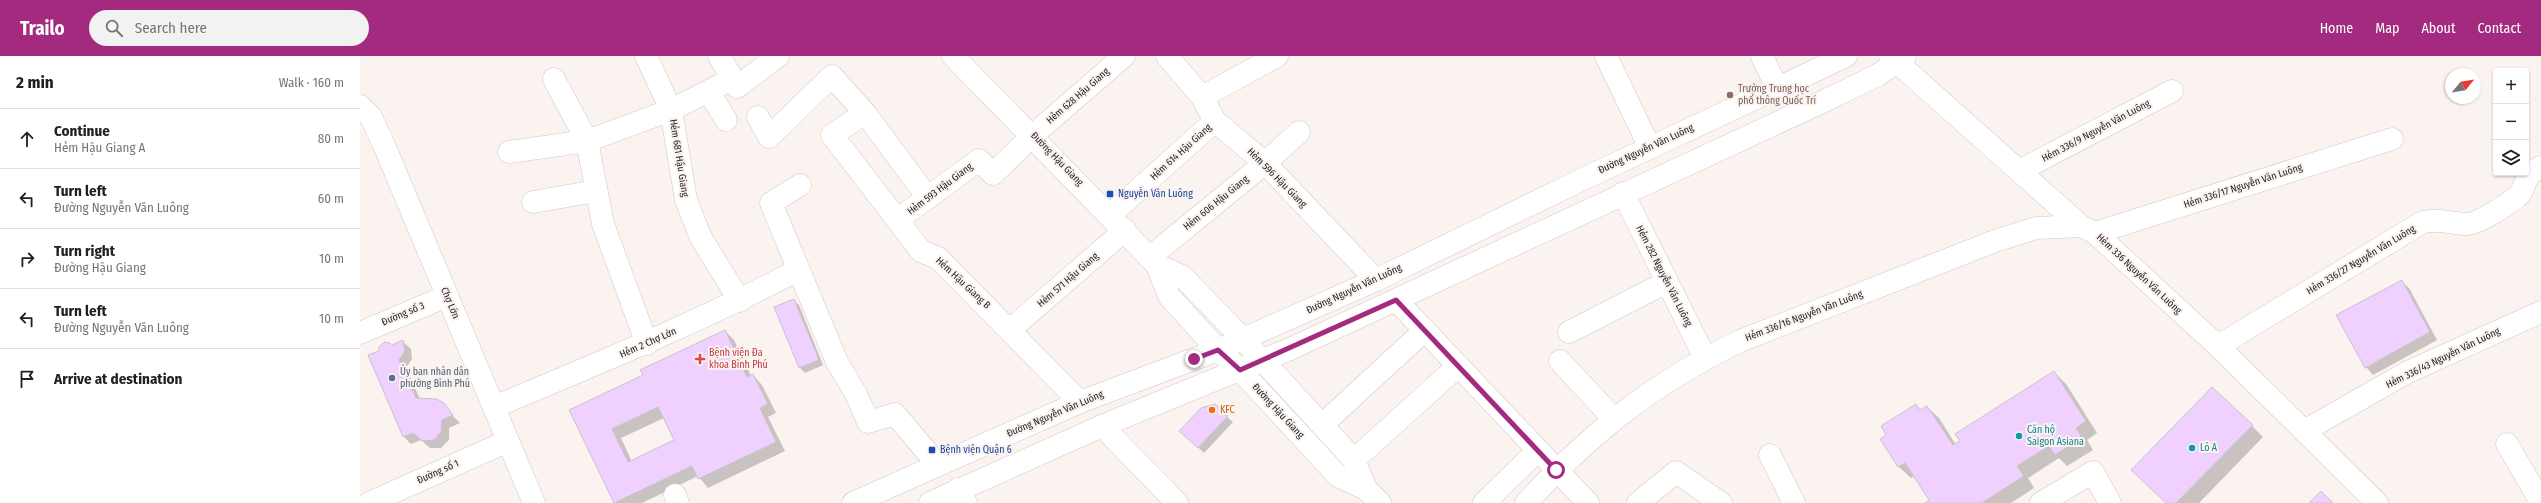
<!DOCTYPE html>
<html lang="en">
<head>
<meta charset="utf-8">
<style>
	:root { --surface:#fff; --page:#f2f2f2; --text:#202124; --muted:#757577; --line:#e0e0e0; --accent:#a42a80 }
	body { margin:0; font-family:"Fira Sans Condensed",sans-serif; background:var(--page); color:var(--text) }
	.controls { position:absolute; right:12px; top:12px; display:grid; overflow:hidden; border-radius:4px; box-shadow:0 1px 3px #0004 }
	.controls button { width:36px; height:36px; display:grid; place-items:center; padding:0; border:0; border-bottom:1px solid var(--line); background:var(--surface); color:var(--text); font:20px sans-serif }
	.compass { position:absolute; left:2085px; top:12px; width:36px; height:36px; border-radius:50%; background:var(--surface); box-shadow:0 1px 3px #0004; rotate:60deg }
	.stop { position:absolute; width:12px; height:12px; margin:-9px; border:3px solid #a42a80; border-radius:50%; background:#fff }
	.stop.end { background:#a42a80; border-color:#fff; box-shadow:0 1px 4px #0008 }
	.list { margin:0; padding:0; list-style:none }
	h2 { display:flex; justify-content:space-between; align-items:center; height:52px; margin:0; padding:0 16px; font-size:17px }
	h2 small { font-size:13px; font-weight:400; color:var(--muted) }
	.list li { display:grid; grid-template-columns:26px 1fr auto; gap:12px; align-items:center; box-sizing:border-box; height:60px; padding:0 16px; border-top:1px solid var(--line) }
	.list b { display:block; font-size:15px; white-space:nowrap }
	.list p { margin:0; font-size:13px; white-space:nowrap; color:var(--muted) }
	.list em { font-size:13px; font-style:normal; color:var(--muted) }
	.icon { flex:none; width:22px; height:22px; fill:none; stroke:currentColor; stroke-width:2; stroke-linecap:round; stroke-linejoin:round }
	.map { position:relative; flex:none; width:2181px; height:447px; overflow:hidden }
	header { display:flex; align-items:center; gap:24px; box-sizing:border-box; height:56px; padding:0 20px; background:var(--accent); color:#fff }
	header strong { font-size:19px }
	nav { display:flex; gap:22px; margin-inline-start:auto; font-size:14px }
	.search { width:280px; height:36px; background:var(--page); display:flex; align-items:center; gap:10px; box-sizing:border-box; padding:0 14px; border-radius:22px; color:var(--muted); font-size:15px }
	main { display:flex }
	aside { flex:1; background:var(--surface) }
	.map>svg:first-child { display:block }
	.shadow { fill:#0003; fill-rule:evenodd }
	.building { fill:#efd0fe; stroke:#c8c4ca; fill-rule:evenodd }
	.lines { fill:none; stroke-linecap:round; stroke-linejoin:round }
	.minor-casing { stroke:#d1c9c6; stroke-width:23 }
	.major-casing { stroke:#d1c9c6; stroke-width:23 }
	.minor { stroke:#fff; stroke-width:22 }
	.major { stroke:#fff; stroke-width:22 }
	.route { stroke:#a42a80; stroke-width:5 }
	.education-dot { fill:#8d6e63; stroke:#fbf3f0; stroke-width:1.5 }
	.transit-dot { fill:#1a4fb4; stroke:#fbf3f0; stroke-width:1.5 }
	.health-dot { fill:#e0444e; stroke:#fbf3f0; stroke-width:1.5 }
	.service-dot { fill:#5c6f8a; stroke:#fbf3f0; stroke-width:1.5 }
	.food-dot { fill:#e8710a; stroke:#fbf3f0; stroke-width:1.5 }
	.culture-dot { fill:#0f9aa8; stroke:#fbf3f0; stroke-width:1.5 }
	.labels { text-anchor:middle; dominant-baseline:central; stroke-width:4; stroke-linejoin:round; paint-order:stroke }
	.education-label { font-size:10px; fill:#785e54; stroke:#fbf3f0; text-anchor:start }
	.street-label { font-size:10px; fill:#201e1d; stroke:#fbf3f0 }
	.transit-label { font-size:10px; fill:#164399; stroke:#fbf3f0; text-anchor:start }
	.health-label { font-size:10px; fill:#be3a42; stroke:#fbf3f0; text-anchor:start }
	.service-label { font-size:10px; fill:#4e5e75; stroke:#fbf3f0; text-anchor:start }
	.food-label { font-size:10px; fill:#c56008; stroke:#fbf3f0; text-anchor:start }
	.culture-label { font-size:10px; fill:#0d838f; stroke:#fbf3f0; text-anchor:start }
</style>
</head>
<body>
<header>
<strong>Trailo</strong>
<div class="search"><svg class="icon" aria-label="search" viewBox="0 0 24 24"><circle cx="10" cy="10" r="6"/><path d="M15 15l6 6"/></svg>Search here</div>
<nav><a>Home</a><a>Map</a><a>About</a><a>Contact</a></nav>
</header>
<main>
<aside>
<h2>2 min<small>Walk · 160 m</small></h2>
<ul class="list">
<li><svg class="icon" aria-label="ahead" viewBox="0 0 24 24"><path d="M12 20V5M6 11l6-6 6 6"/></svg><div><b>Continue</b><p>Hẻm Hậu Giang A</p></div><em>80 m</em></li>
<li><svg class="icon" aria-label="left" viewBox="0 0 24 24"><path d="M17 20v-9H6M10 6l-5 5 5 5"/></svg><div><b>Turn left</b><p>Đường Nguyễn Văn Luông</p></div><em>60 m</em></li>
<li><svg class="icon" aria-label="right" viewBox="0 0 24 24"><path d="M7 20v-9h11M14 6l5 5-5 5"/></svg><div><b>Turn right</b><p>Đường Hậu Giang</p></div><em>10 m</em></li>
<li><svg class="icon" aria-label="left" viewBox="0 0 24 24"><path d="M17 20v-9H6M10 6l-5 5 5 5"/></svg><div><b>Turn left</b><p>Đường Nguyễn Văn Luông</p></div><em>10 m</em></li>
<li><svg class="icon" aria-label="arrive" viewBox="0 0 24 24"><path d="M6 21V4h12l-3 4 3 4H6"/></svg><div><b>Arrive at destination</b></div></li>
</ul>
</aside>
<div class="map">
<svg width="2181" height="447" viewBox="0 0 2181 447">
	<rect width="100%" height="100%" fill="#fbf3f0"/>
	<g class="shadow">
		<path d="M2041 225 2049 232 2077 284 2013 319 2006 311Z"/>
		<path d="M433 244 439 249 463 309 445 317 440 312Z"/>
		<path d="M365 275 374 284 391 320 393 319 402 329 416 357 408 361 425 395 348 432 338 420 282 447H256L211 354 284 319ZM304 362 315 384 272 406 261 382Z"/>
		<path d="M43 286 51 293 52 303 46 312 60 343 77 344 100 367 89 372V384L81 392H70L61 384 51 388 43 380 32 290Z"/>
		<path d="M1694 316 1706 328 1737 377 1727 384 1733 394 1707 410 1699 402 1668 422 1674 432 1651 447H1566L1570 445 1554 420 1551 422 1539 411 1522 383 1556 349 1561 355 1567 351 1579 362 1596 389Z"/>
		<path d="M867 361 873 366 844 397 821 375Z"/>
		<path d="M1892 370 1903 381 1839 447H1806Z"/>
	</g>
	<g class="building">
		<path d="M2042 224 2070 276 2005 312 1976 259Z"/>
		<path d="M434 243 459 304 439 312 414 251Z"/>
		<path d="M365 274 387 321 393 318 408 348 400 352 416 386 338 423 332 410 254 447 209 354 283 319 280 314ZM298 351 314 384 268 406 252 373Z"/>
		<path d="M43 284 45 295 39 304 56 342 77 343 84 347 93 359 82 364 81 376 74 384 62 385 53 377 43 381 8 299 19 295V291L24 286 30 287 32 289Z"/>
		<path d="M1694 315 1726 365 1716 372 1722 382 1695 399 1689 390 1657 410 1664 420 1622 447H1565L1569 444 1545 407 1538 411 1520 383 1526 379 1521 370 1556 348 1560 354 1567 350 1593 389 1600 385 1595 378Z"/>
		<path d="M1852 331 1893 369 1816 447H1806L1771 414Z"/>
		<path d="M855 348 868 360 838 392 819 375 841 352Z"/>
		<path d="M1961 435 1973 447H1949Z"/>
	</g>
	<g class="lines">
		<g class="minor-casing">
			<g id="minor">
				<path d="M286 0 311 54 326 144 341 182 380 245"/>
				<path d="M359 0 377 31 418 0"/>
				<path d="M807 0 842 41 855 65 905 107 1016 224"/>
				<path d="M1246 0 1290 92"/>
				<path d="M1402 0 1417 32"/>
				<path d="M1530 0 1721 170 1735 177 1858 290 2017 447"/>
				<path d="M194 23 227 85 243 168 287 288"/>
				<path d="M349 36 366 64"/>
				<path d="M842 41 917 0"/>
				<path d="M0 50 11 61 24 89 174 447"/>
				<path d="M505 57 472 79 561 195 578 202 720 346"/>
				<path d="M398 61 409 81 472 20 505 57 568 142"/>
				<path d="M149 96 227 85 311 54 372 23"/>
				<path d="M1659 115 1812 35"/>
				<path d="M440 129 411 147 477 306 496 338 508 366 535 358 578 409"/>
				<path d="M1263 137 1345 302"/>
				<path d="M173 146 236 135"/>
				<path d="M750 159 855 65"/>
				<path d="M537 164 619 104 633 118 673 79 764 0"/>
				<path d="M1735 177 2032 83"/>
				<path d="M790 201 905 107 939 76"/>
				<path d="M1036 244 1228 447"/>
				<path d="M651 273 765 174"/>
				<path d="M1209 276 1307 226"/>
				<path d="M0 277 87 240"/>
				<path d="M1858 290 2063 166C2081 163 2089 167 2106 168 2117 169 2148 148 2157 141 2168 132 2160 121 2181 111"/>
				<path d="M1200 305 1253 362"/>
				<path d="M134 351C237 308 339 266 438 214"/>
				<path d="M962 369 1065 274"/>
				<path d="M742 370 817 447"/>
				<path d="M1944 375 2048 316 2181 256"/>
				<path d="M2147 388 2181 446"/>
				<path d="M1410 399 1434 447"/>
				<path d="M994 404 1098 310"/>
				<path d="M598 433 606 447"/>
				<path d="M315 439 318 447"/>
				<path d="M9 447 148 385"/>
				<path d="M1124 447 1177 395"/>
				<path d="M1166 447C1232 376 1292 328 1380 285L1635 185 1676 172 1721 170"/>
				<path d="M1278 447 1316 416 1361 447"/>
				<path d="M1681 447 1733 416 1750 447"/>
			</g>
		</g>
		<g class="major-casing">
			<g id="major">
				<path d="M593 0 797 209 809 240 858 294 880 314 978 420 1006 433 1020 447"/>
				<path d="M797 209 822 220 883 283 994 404 1006 433"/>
				<path d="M493 447 720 346 858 294 1016 224 1221 124 1486 0"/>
				<path d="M570 447 742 370 930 293 1460 47 1518 19 1545 0"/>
			</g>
		</g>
		<use href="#minor" class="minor"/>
		<use href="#major" class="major"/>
	</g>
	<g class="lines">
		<path class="route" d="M834 303 858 294 880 314 1036 244 1196 414"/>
	</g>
	<circle class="education-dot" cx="1370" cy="39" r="4"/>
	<g class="transit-dot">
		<rect x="746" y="134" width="8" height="8" rx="2"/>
		<rect x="568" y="390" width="8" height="8" rx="2"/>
	</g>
	<path class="health-dot" d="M338 297h4v4h4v4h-4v4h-4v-4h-4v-4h4z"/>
	<circle class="service-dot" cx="32" cy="322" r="4"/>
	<circle class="food-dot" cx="852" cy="354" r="4"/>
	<g class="culture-dot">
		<circle cx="1659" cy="380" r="4"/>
		<circle cx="1832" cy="392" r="4"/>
	</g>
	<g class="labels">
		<g class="education-label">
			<text x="1378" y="33">Trường Trung học<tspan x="1378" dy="12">phổ thông Quốc Trí</tspan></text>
		</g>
		<g class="street-label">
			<text transform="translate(718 40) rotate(-41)">Hẻm 628 Hậu Giang</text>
			<text transform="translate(1736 75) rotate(-28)">Hẻm 336/9 Nguyễn Văn Luông</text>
			<text transform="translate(1286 93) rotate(-25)">Đường Nguyễn Văn Luông</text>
			<text transform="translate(821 96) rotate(-42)">Hẻm 614 Hậu Giang</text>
			<text transform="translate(319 102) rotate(81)">Hẻm 681 Hậu Giang</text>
			<text transform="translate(697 103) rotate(46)">Đường Hậu Giang</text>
			<text transform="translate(917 122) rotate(45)">Hẻm 596 Hậu Giang</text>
			<text transform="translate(1883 130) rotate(-18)">Hẻm 336/17 Nguyễn Văn Luông</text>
			<text transform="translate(580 133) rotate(-37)">Hẻm 593 Hậu Giang</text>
			<text transform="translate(856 147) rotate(-39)">Hẻm 606 Hậu Giang</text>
			<text transform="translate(2001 204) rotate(-31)">Hẻm 336/27 Nguyễn Văn Luông</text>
			<text transform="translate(1779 218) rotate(43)">Hẻm 336 Nguyễn Văn Luông</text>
			<text transform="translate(1304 220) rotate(63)">Hẻm 282 Nguyễn Văn Luông</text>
			<text transform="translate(708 224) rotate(-41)">Hẻm 571 Hậu Giang</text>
			<text transform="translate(603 227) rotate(43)">Hẻm Hậu Giang B</text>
			<text transform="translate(994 233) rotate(-25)">Đường Nguyễn Văn Luông</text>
			<text transform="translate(90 247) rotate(67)">Chợ Lớn</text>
			<text transform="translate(43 258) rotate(-23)">Đường số 3</text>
			<text transform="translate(1444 260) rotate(-21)">Hẻm 336/16 Nguyễn Văn Luông</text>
			<text transform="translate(288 287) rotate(-24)">Hẻm 2 Chợ Lớn</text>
			<text transform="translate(2083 302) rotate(-26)">Hẻm 336/43 Nguyễn Văn Luông</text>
			<text transform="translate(918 355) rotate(47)">Đường Hậu Giang</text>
			<text transform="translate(695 358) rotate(-23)">Đường Nguyễn Văn Luông</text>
			<text transform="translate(78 416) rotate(-24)">Đường số 1</text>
		</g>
		<g class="transit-label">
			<text x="758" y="138">Nguyễn Văn Luông</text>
			<text x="580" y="394">Bệnh viện Quận 6</text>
		</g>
		<g class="health-label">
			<text x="349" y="297">Bệnh viện Đa<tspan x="349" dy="12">khoa Bình Phú</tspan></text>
		</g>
		<g class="service-label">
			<text x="40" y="316">Ủy ban nhân dân<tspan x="40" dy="12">phường Bình Phú</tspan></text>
		</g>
		<g class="food-label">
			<text x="860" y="354">KFC</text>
		</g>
		<g class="culture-label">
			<text x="1667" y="374">Căn hộ<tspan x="1667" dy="12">Saigon Asiana</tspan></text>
			<text x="1840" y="392">Lô A</text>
		</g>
	</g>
</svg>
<div class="controls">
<button>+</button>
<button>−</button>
<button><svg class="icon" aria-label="layers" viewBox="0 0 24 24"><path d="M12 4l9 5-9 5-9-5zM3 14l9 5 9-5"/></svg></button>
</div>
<svg class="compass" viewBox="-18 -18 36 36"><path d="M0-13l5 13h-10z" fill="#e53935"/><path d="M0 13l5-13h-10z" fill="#757577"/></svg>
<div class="stop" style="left:1196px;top:414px"></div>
<div class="stop end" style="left:834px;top:303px"></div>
</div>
</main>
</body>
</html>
